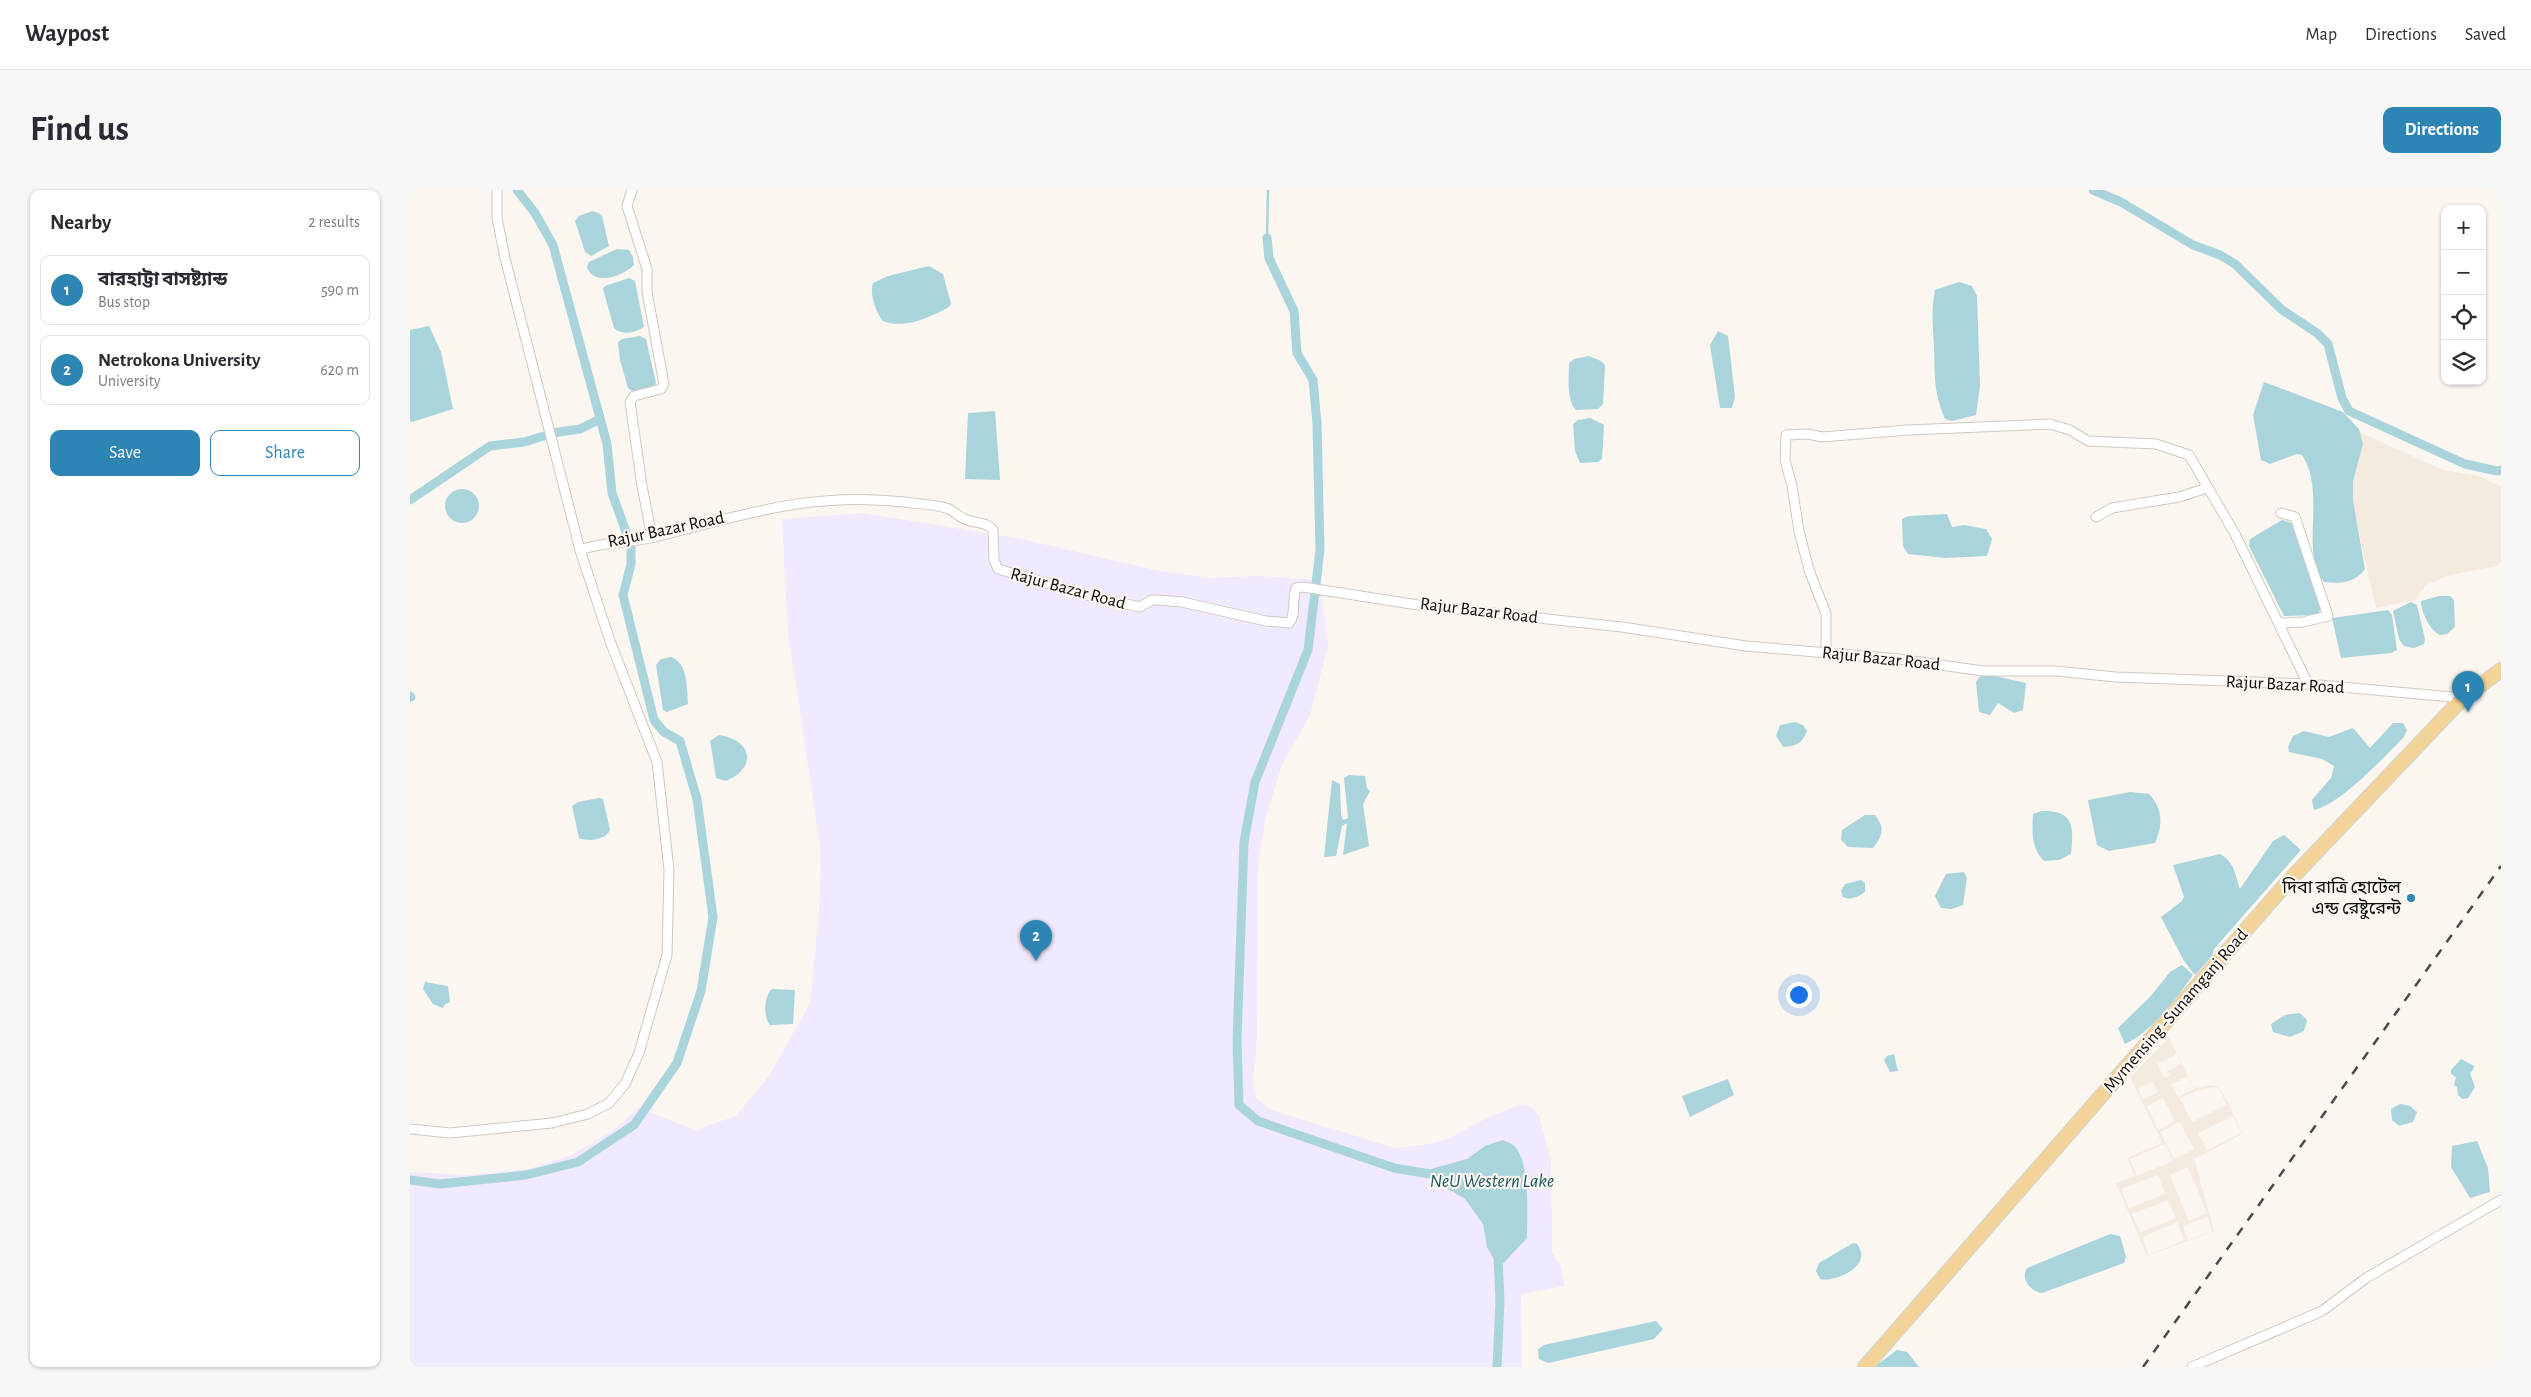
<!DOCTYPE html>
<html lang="en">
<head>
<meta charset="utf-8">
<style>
	:root { --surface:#fff; --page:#f7f7f7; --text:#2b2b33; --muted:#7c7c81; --line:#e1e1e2; --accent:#2c85b3 }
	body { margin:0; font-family:"Alegreya Sans","Noto Sans Bengali",sans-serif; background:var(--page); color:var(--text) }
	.controls { position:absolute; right:15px; top:15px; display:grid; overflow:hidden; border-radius:10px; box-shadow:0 1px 4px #0004 }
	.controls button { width:45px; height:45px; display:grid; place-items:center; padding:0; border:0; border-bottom:1px solid var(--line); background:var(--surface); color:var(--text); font:25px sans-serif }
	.you { position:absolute; left:1388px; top:804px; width:18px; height:18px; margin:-12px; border:4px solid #fff; border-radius:50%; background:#1a73e8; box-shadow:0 0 0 8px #1a73e833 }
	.badge { display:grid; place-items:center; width:32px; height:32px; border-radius:50%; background:var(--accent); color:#fff; font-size:16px; font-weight:700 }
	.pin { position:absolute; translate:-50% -41px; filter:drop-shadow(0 1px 2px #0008) }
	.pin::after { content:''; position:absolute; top:26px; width:18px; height:15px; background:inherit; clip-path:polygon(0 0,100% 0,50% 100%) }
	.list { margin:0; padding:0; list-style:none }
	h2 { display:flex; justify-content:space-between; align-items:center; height:65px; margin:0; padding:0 20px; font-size:21px }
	h2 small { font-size:16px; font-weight:400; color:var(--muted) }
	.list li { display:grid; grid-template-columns:32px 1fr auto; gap:15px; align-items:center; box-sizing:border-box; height:70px; margin:0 10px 10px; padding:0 10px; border:1px solid var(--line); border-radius:10px }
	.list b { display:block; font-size:19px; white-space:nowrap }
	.list p { margin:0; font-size:16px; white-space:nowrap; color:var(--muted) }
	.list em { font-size:16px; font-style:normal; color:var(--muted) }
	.actions { display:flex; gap:10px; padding:15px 20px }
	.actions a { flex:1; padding:11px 0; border:1px solid var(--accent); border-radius:10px; text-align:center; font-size:18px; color:var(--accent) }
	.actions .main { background:var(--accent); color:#fff }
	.icon { flex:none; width:28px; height:28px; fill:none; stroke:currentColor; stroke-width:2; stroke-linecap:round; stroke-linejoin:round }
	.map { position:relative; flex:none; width:2091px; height:1177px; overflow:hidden; border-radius:10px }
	header { display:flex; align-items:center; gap:30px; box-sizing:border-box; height:70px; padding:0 25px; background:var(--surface); border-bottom:1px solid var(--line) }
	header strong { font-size:24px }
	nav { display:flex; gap:28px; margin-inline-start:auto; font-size:18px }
	.intro { display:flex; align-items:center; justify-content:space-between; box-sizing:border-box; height:120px; padding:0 30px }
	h1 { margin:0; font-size:35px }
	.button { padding:12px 22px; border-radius:10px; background:var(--accent); color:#fff; font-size:18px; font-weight:700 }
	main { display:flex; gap:30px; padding:0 30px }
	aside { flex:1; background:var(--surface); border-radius:10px; box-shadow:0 1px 4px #0004 }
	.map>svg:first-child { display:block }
	.built { fill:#f4ebde; fill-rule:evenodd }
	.education { fill:#f1e9fe }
	.water { fill:#a9d4dc }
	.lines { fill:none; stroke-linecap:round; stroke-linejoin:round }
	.stream { stroke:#a9d4dc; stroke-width:2.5 }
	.canal { stroke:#a9d4dc; stroke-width:9 }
	.street-casing { stroke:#cdc9c2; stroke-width:11 }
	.primary-casing { stroke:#d3d3d3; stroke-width:16 }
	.street { stroke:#fff; stroke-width:9 }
	.primary { stroke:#f2d499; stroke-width:14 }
	.rail { stroke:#4c4a47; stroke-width:2.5; stroke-dasharray:9 9; stroke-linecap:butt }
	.poi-dot { fill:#2c85b3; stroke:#fbf6f0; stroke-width:2 }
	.labels { text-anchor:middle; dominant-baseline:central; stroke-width:4.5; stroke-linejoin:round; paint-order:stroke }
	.street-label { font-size:18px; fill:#0d0c0a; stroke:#fbf6f0 }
	.poi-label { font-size:18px; fill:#0d0c0a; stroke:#fbf6f0; text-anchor:end }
	.water-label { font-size:19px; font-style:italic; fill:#18545d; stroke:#fbf6f0 }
</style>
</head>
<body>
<header>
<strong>Waypost</strong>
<nav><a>Map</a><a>Directions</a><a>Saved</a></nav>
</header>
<div class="intro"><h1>Find us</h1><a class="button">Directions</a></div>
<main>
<aside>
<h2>Nearby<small>2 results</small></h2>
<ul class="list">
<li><span class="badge">1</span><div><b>বারহাট্টা বাসষ্ট্যান্ড</b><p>Bus stop</p></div><em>590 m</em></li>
<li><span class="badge">2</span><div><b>Netrokona University</b><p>University</p></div><em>620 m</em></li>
</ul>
<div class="actions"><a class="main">Save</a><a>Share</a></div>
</aside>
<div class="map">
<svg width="2091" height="1177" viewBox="0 0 2091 1177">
	<rect width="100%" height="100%" fill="#fbf6f0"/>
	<g class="built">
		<path d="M1949 242 2033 280 2069 286 2091 296V373L2086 376 2040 385 2016 395 2005 410 1966 418 1936 285Z"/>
		<path d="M1759 848 1784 898 1803 895 1809 898 1819 914 1832 944 1784 969 1804 1041 1737 1066 1706 993 1725 986 1717 968 1752 953 1720 887ZM1767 864 1771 874 1757 881 1760 885 1754 888 1747 874ZM1777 886 1784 899 1768 907 1761 895ZM1743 892 1748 902 1733 910 1728 899ZM1804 897 1809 899 1817 915 1782 932 1770 908 1787 901ZM1753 908 1765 931 1748 940 1737 916ZM1823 926 1831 943 1797 960 1788 943ZM1770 932 1784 959 1764 969 1750 942ZM1755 954 1763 971 1727 986 1720 969ZM1778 977 1797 1023 1779 1031 1760 985ZM1748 985 1755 1004 1719 1018 1711 999ZM1758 1010 1766 1028 1730 1042 1722 1024ZM1798 1027 1802 1041 1778 1050 1773 1036ZM1767 1032 1774 1050 1739 1065 1732 1047Z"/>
	</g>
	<path class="education" d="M453 323 611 349 745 380 799 388 849 386 910 390 918 457 900 525 872 575 856 626 848 673 847 850 843 887 846 908 861 920 985 958 1020 954 1040 948 1071 931 1106 916 1115 915 1122 918 1129 926 1141 970 1142 1063 1151 1076 1155 1096 1111 1104 1112 1177H0V982L58 985 119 979 160 966 205 939 228 918 285 940 326 926 359 886 400 813 409 722 411 663 378 442 372 329Z"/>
	<g class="water">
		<path d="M182 21 189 23 192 26 199 56 181 66 175 62 165 31 169 26Z"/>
		<path d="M207 59 219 60 223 67 224 75C213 86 184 97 177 77L179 72Z"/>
		<path d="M519 76 533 84 541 114 539 117C521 127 492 140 473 131 466 123 459 103 463 93L478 86Z"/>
		<path d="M219 88 225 91 234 137C224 143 213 146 204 138L193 99 195 96Z"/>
		<path d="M1549 92 1562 96 1567 106 1570 196 1566 225 1542 231 1535 229C1523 200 1525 186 1524 155 1523 137 1521 119 1525 100Z"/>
		<path d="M19 136 31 162 43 219 2 232 0 231V140Z"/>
		<path d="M1308 141 1318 146 1325 207 1322 218H1310L1300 155Z"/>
		<path d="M230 146 236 149 246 193 244 196 222 201 218 198 210 170 208 152 212 149Z"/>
		<path d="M1179 166 1191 171 1195 175 1193 214 1188 219 1166 220C1156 211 1159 185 1159 173L1164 169Z"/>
		<path d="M1854 192 1933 222 1949 239 1953 254 1943 291V311L1955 379C1945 393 1930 394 1914 392 1889 362 1917 303 1892 265L1887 264 1860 274 1851 270 1843 225Z"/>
		<path d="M585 221 590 290 555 289 558 223Z"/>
		<path d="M1180 228 1194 235 1192 269 1188 272 1170 273 1165 261 1163 234 1168 230Z"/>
		<circle cx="52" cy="316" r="17"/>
		<path d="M1537 324 1542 337 1554 335 1576 339 1582 349 1577 366 1535 368 1498 364 1493 356 1492 329 1498 326Z"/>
		<path d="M1872 330 1881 333 1886 339 1910 418 1909 425 1874 426 1839 356 1840 349Z"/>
		<path d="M2029 406H2040L2044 410 2045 437 2037 444 2030 445C2020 441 2011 422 2011 411Z"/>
		<path d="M2001 412 2007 415 2015 449 2014 454 2004 458 1994 456 1989 449 1983 421Z"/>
		<path d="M1978 420 1982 425 1987 460 1981 463 1931 468 1922 428Z"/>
		<path d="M261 467C278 473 277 498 278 514L257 522 253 520 246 475 251 469Z"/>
		<path d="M1572 483 1616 493 1613 520 1604 523 1588 513 1580 525 1569 522 1566 492Z"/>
		<path d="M1385 532 1393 535 1397 541C1392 554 1386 556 1373 557L1366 546 1370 535Z"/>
		<path d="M1983 533H1993L1997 540 1994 547C1973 568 1931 614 1904 620L1902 610 1921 588 1924 576 1912 569 1879 562 1878 557 1883 546 1894 541 1919 547 1943 538 1960 558Z"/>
		<path d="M309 545C343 550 347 578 316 591L306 588 301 556 300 551Z"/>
		<path d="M939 585 955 586 957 598 960 601 953 614 959 656 933 665 937 633 932 636 926 666 914 667 922 590 930 594 931 624 933 630 938 628 934 588Z"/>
		<path d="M1720 602 1739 604C1753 619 1753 635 1745 653L1699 661 1687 655 1678 610Z"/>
		<path d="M189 608 193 609 200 640C195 650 179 652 169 648L162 616 168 612Z"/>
		<path d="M1632 621C1664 620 1664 637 1661 664L1649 670 1634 671C1621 658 1622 642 1623 624Z"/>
		<path d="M1455 625H1465C1475 638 1473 645 1463 658L1438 657 1431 650 1432 640Z"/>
		<path d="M1874 645 1891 660 1804 759 1802 766 1785 785 1774 771 1751 727 1772 711 1774 707 1763 675 1810 664C1825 672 1825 685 1830 699L1863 651Z"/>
		<path d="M1554 682 1557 688 1553 715 1542 719 1531 718 1525 706 1536 684Z"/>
		<path d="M1451 690 1455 693V702C1449 706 1441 711 1433 707L1431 701 1435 694Z"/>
		<path d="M1772 775 1783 785C1765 810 1743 841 1715 854L1708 838 1740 807 1760 782Z"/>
		<path d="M15 792 38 796 40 812 35 814 33 818 23 814 13 799Z"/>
		<path d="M362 799 385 800 383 834 360 835C353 827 354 805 362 799Z"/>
		<path d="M1890 823 1897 830 1894 841 1880 847 1863 842 1861 834 1875 825Z"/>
		<path d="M1484 864 1488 881 1480 882 1474 870 1477 866Z"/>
		<path d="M2051 869 2064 876 2063 880 2060 883 2065 897 2058 908 2052 909 2048 905 2047 897 2044 895 2046 887 2041 884V880Z"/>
		<path d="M1318 889 1324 905 1280 927 1272 906Z"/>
		<path d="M1990 914 2000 916 2007 922 2003 932 1989 936 1982 930 1981 919Z"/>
		<path d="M1093 950C1096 952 1101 953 1103 955 1121 969 1117 1027 1117 1048L1089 1078 1077 1057 1073 1034 1055 1009 1010 982 1057 969 1075 956Z"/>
		<path d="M2067 951 2078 978 2080 1002 2060 1008 2041 977 2042 956Z"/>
		<path d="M1700 1044 1710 1046 1716 1067 1714 1073 1632 1103C1621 1102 1610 1089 1617 1078Z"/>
		<path d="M1443 1053 1447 1054C1464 1075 1426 1093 1410 1089L1406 1081 1409 1073Z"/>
		<path d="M1246 1131 1253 1139 1244 1149 1138 1173 1129 1169 1128 1159 1134 1155Z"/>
		<path d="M1487 1160 1497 1162 1509 1177H1464Z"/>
	</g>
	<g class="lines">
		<path class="stream" d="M857 48 858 0"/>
		<g class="canal">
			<path d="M1683 0 1711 12 1783 55 1810 65 1825 74 1871 119 1907 143 1918 154 1932 208 1939 221 2055 274 2087 281 2091 280"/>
			<path d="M857 48 859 68 884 121 887 163 903 190 907 234 910 360 898 460 845 592 834 652 827 850 829 915 848 931 984 978 1020 984"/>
			<path d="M142 243 170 239 190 229"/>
			<path d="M0 310 80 256 114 252 134 246"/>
			<path d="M0 506 1 507"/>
			<path d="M0 990 30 994 116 985 168 972 224 935 267 873 291 801 303 727 287 609 270 551 254 542 244 530 213 405 221 374V356L202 303 197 254 143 55 125 23 107 0"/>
			<path d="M1087 1177 1090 1111 1088 1067"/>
		</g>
		<g class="street-casing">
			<g id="street">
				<path d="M222 0 217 16 237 79V102L254 194 251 199 224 206 220 212 232 296 242 347"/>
				<path d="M1686 327 1702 318 1769 307 1797 298"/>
				<path d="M170 360C192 352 217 353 240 348 331 326 399 301 494 312 509 314 525 314 539 319 545 322 549 327 555 329 565 334 576 331 583 340L584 370 588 379 684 407 730 417 742 410H747L772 412 856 431 879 433C886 426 882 409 886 398L893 397 1008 415 1212 437 1336 456 1489 469 1573 481H1646L1706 487 1898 494 2053 508"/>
				<path d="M1870 433 1893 432 1918 426 1885 327 1871 323"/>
				<path d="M1416 463V424L1399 380 1389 341 1382 296 1375 270 1376 245 1398 244 1412 247 1498 240 1640 234 1660 240 1678 251 1746 254 1779 265 1825 344 1898 494"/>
				<path d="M0 939 40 943 142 933 178 924 199 913 215 894 229 863 257 765 259 680 247 572 200 451 170 360 95 68 87 28V0"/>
				<path d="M1782 1177 1912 1121 1956 1088 2091 1010"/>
			</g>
		</g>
		<g class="primary-casing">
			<path id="primary" d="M1455 1177 1875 695 2053 508 2091 480"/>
		</g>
		<use href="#street" class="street"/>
		<use href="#primary" class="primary"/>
		<path class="rail" d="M1733 1177 2091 676"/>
	</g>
	<circle class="poi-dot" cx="2001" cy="708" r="5"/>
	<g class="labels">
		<g class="street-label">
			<text transform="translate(256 340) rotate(-12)">Rajur Bazar Road</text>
			<text transform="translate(658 399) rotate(15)">Rajur Bazar Road</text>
			<text transform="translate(1069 421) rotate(7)">Rajur Bazar Road</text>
			<text transform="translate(1471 469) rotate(6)">Rajur Bazar Road</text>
			<text transform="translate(1875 495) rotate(3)">Rajur Bazar Road</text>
			<text transform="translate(1766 821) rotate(-49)">Mymensing -Sunamganj Road</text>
		</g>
		<g class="poi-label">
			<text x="1991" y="698">দিবা রাত্রি হোটেল<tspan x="1991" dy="21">এন্ড রেষ্টুরেন্ট</tspan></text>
		</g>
		<g class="water-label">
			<text x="1082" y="991">NeU Western Lake</text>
		</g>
	</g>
</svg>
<div class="controls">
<button>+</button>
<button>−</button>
<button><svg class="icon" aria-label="locate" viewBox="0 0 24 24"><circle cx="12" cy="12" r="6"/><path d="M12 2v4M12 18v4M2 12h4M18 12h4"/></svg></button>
<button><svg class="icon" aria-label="layers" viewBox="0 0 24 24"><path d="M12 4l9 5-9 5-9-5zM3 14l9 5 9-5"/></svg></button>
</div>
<div class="you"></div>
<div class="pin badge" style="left:2058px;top:522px">1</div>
<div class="pin badge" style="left:626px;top:771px">2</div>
</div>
</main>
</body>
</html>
